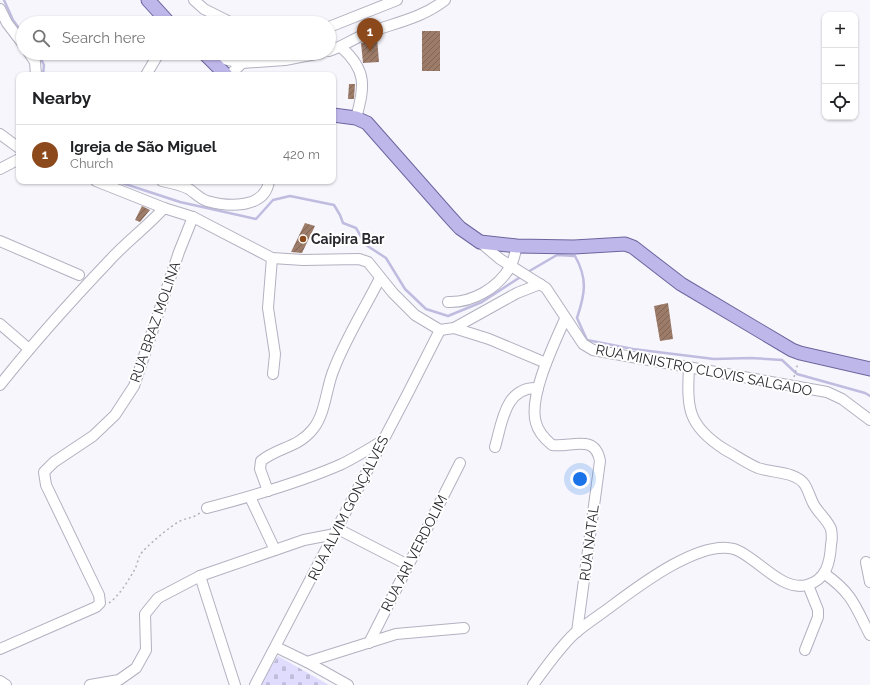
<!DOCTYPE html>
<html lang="en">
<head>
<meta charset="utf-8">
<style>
	:root { --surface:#fff; --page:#f2f2f2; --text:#202124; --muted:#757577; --line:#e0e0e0; --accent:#8c491b }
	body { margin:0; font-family:Raleway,sans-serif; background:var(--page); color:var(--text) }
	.controls { position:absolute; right:12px; top:12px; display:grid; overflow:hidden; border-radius:8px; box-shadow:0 1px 3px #0004 }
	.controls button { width:36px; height:36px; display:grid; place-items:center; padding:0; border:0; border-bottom:1px solid var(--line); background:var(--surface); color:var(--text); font:20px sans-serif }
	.you { position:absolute; left:580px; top:479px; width:14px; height:14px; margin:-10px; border:3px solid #fff; border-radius:50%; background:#1a73e8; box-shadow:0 0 0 6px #1a73e833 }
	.badge { display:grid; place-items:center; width:26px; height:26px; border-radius:50%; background:var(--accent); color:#fff; font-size:13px; font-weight:700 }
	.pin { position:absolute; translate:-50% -33px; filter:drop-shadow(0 1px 2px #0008) }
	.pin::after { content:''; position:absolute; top:21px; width:14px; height:12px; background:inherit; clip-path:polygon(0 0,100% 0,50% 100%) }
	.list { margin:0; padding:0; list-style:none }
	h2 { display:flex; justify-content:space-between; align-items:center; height:52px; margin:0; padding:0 16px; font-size:17px }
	h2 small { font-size:13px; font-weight:400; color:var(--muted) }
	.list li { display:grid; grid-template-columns:26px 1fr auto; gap:12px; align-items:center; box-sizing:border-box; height:60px; padding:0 16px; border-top:1px solid var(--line) }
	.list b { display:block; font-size:15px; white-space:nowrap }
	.list p { margin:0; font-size:13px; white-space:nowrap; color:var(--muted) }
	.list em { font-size:13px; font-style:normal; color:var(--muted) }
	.icon { flex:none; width:22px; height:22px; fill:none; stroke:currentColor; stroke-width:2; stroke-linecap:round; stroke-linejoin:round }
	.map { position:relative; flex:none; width:870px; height:685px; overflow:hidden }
	.search { position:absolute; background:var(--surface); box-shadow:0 1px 3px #0004; left:16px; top:16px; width:320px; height:44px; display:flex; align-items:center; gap:10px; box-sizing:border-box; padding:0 14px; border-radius:22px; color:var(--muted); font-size:15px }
	.panel { position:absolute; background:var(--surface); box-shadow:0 1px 3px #0004; left:16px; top:72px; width:320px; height:112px; border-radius:8px }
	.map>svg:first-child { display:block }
	.cemetery { fill:url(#cemetery-stones) }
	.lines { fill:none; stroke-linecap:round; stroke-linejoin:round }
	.stream { stroke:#bfbce0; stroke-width:2.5 }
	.building { fill:url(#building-hatch) }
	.minor-casing { stroke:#b2b1c0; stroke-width:12 }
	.major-casing { stroke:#6d659e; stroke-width:15 }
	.path { stroke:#b3b2b9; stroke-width:1.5; stroke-dasharray:2 3; stroke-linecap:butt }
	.minor { stroke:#fff; stroke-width:10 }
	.major { stroke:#beb7e9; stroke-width:13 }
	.poi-dot { fill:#8c491b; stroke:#fff; stroke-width:1.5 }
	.labels { text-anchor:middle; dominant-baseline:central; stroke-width:4; stroke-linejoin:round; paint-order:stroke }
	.poi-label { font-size:14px; font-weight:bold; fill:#27272d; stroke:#fff; text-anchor:start }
	.street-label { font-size:14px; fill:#27272d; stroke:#fff }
</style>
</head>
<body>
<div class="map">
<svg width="870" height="685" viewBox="0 0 870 685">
	<defs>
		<pattern id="cemetery-stones" width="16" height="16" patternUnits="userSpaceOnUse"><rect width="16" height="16" fill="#dfdcfe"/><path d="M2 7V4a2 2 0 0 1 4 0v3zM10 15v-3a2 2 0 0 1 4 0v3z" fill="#bfbdda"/></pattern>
		<pattern id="building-hatch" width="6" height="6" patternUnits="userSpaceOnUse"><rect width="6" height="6" fill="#9d7b69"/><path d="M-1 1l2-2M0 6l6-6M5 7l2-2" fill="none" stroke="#806557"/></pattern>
	</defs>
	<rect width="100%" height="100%" fill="#f7f6fd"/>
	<path class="cemetery" d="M278 656 329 685H260Z"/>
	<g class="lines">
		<g class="stream">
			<path d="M4 0 13 20 23 34"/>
			<path d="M38 53 44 65 43 75"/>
			<path d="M116 181 180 202 256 219 273 200 290 196 334 205 340 215 343 223 356 228 366 245 386 258 405 289 426 309 448 316 482 302 522 276"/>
			<path d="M526 273 557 255 575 256C588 279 585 294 577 318L587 340 633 349 714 359 751 358 782 360 797 374 865 393 870 396"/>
		</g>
	</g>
	<g class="building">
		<rect x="422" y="31" width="18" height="40"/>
		<path d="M377 38 379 62 363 63 361 43Z"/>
		<path d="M349 84H355L354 99H348Z"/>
		<path d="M142 206 150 210 140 222 135 220Z"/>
		<path d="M305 223 315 226 302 253 291 252Z"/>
		<path d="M668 303 673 339 660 341 654 306Z"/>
	</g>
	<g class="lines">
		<g class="minor-casing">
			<g id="minor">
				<path d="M194 0 204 9 232 23"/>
				<path d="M0 9 7 23 23 44"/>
				<path d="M329 27 397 0"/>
				<path d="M341 47C367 70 365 86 356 118"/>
				<path d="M329 51C342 47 353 39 365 34 393 23 421 19 445 0"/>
				<path d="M29 53 35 62 36 75"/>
				<path d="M206 55 242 63 285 60 321 53"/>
				<path d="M146 75 159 53"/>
				<path d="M230 75 242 63"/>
				<path d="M0 134 19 148"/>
				<path d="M0 169 19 159"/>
				<path d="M96 181 164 208 193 217 272 258 303 260 359 259 368 262 393 293 415 315 440 330 454 328 517 293 540 284"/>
				<path d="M162 181C171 183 181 185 189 189 195 193 200 199 207 201 228 207 265 209 269 181"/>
				<path d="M0 241 79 275"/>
				<path d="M480 242 500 259 546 288 583 344 593 350 827 392 842 399 870 420"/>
				<path d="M272 258 268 308 275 354 273 374"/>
				<path d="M448 302C472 303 498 288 510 267 514 261 515 252 517 246"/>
				<path d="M565 319C554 344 528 397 536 423 538 431 546 440 552 445 571 448 595 433 600 461L577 632"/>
				<path d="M0 324 29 349"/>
				<path d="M454 328 489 339 546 363"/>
				<path d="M0 385C34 342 71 301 109 261 126 242 147 227 164 208"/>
				<path d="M495 447C502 423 505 386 538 388"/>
				<path d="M268 491 260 469 261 461C278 447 298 448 313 429 326 413 326 387 334 369 346 338 365 308 380 278"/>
				<path d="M250 497 275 550"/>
				<path d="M207 508C253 496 299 483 342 464 356 457 369 449 382 441"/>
				<path d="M338 529 408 565"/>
				<path d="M866 562 870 582"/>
				<path d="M825 574C853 594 855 606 870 635"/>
				<path d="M200 576 235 685"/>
				<path d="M369 643 460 463"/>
				<path d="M276 647 307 662 396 634 464 628"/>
				<path d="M0 649 96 607 100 603 99 595 46 485 44 472 54 462 93 436 115 415 134 386 179 252 193 217"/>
				<path d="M805 650 818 617V610L808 585"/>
				<path d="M307 662 348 685"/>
				<path d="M0 681 6 685"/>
				<path d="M90 685 119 680 136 668 146 650 145 614 158 598 200 576 304 540 335 534"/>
				<path d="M255 685 408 393 440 330"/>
				<path d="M533 685C546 667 559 648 575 633 586 624 598 616 609 608 636 588 699 539 734 549 756 556 781 592 807 585 826 580 830 563 831 545 832 540 832 534 831 529 827 519 817 512 813 503 810 497 808 490 805 485 796 471 771 473 758 468 746 463 735 455 724 449 687 425 687 408 689 367"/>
			</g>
		</g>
		<g class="major-casing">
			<g id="major">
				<path d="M148 0 169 23"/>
				<path d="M204 53 226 75"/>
				<path d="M333 115 356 118 367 123 449 216 460 228 480 242 517 246 574 247 625 244 633 247 681 284 792 350 800 353 870 369"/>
			</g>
		</g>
		<g class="path">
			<path d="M794 377 798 363"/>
			<path d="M109 603C120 595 128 581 135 569 137 565 138 559 140 555 144 548 173 524 180 521 187 518 193 518 200 513"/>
		</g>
		<use href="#minor" class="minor"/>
		<use href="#major" class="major"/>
	</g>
	<circle class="poi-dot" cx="303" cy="239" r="4"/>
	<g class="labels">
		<g class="poi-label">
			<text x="311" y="239">Caipira Bar</text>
		</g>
		<g class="street-label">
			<text transform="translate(155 322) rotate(-71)">RUA BRAZ MOLINA</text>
			<text transform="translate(704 370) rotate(11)">RUA MINISTRO CLOVIS SALGADO</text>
			<text transform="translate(348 508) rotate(-63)">RUA ALVIM GONÇALVES</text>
			<text transform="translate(589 543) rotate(-83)">RUA NATAL</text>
			<text transform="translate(414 553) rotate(-63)">RUA ARI VERDOLIM</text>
		</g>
	</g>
</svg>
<div class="controls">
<button>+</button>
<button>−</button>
<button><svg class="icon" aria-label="locate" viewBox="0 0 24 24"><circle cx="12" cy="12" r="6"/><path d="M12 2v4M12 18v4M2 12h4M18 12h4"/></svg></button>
</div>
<div class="you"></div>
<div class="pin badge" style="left:370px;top:51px">1</div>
<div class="search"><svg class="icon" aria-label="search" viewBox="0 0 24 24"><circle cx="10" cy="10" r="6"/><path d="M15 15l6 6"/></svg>Search here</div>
<section class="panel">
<h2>Nearby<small></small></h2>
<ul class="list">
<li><span class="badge">1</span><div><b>Igreja de São Miguel</b><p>Church</p></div><em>420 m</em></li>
</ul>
</section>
</div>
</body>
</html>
